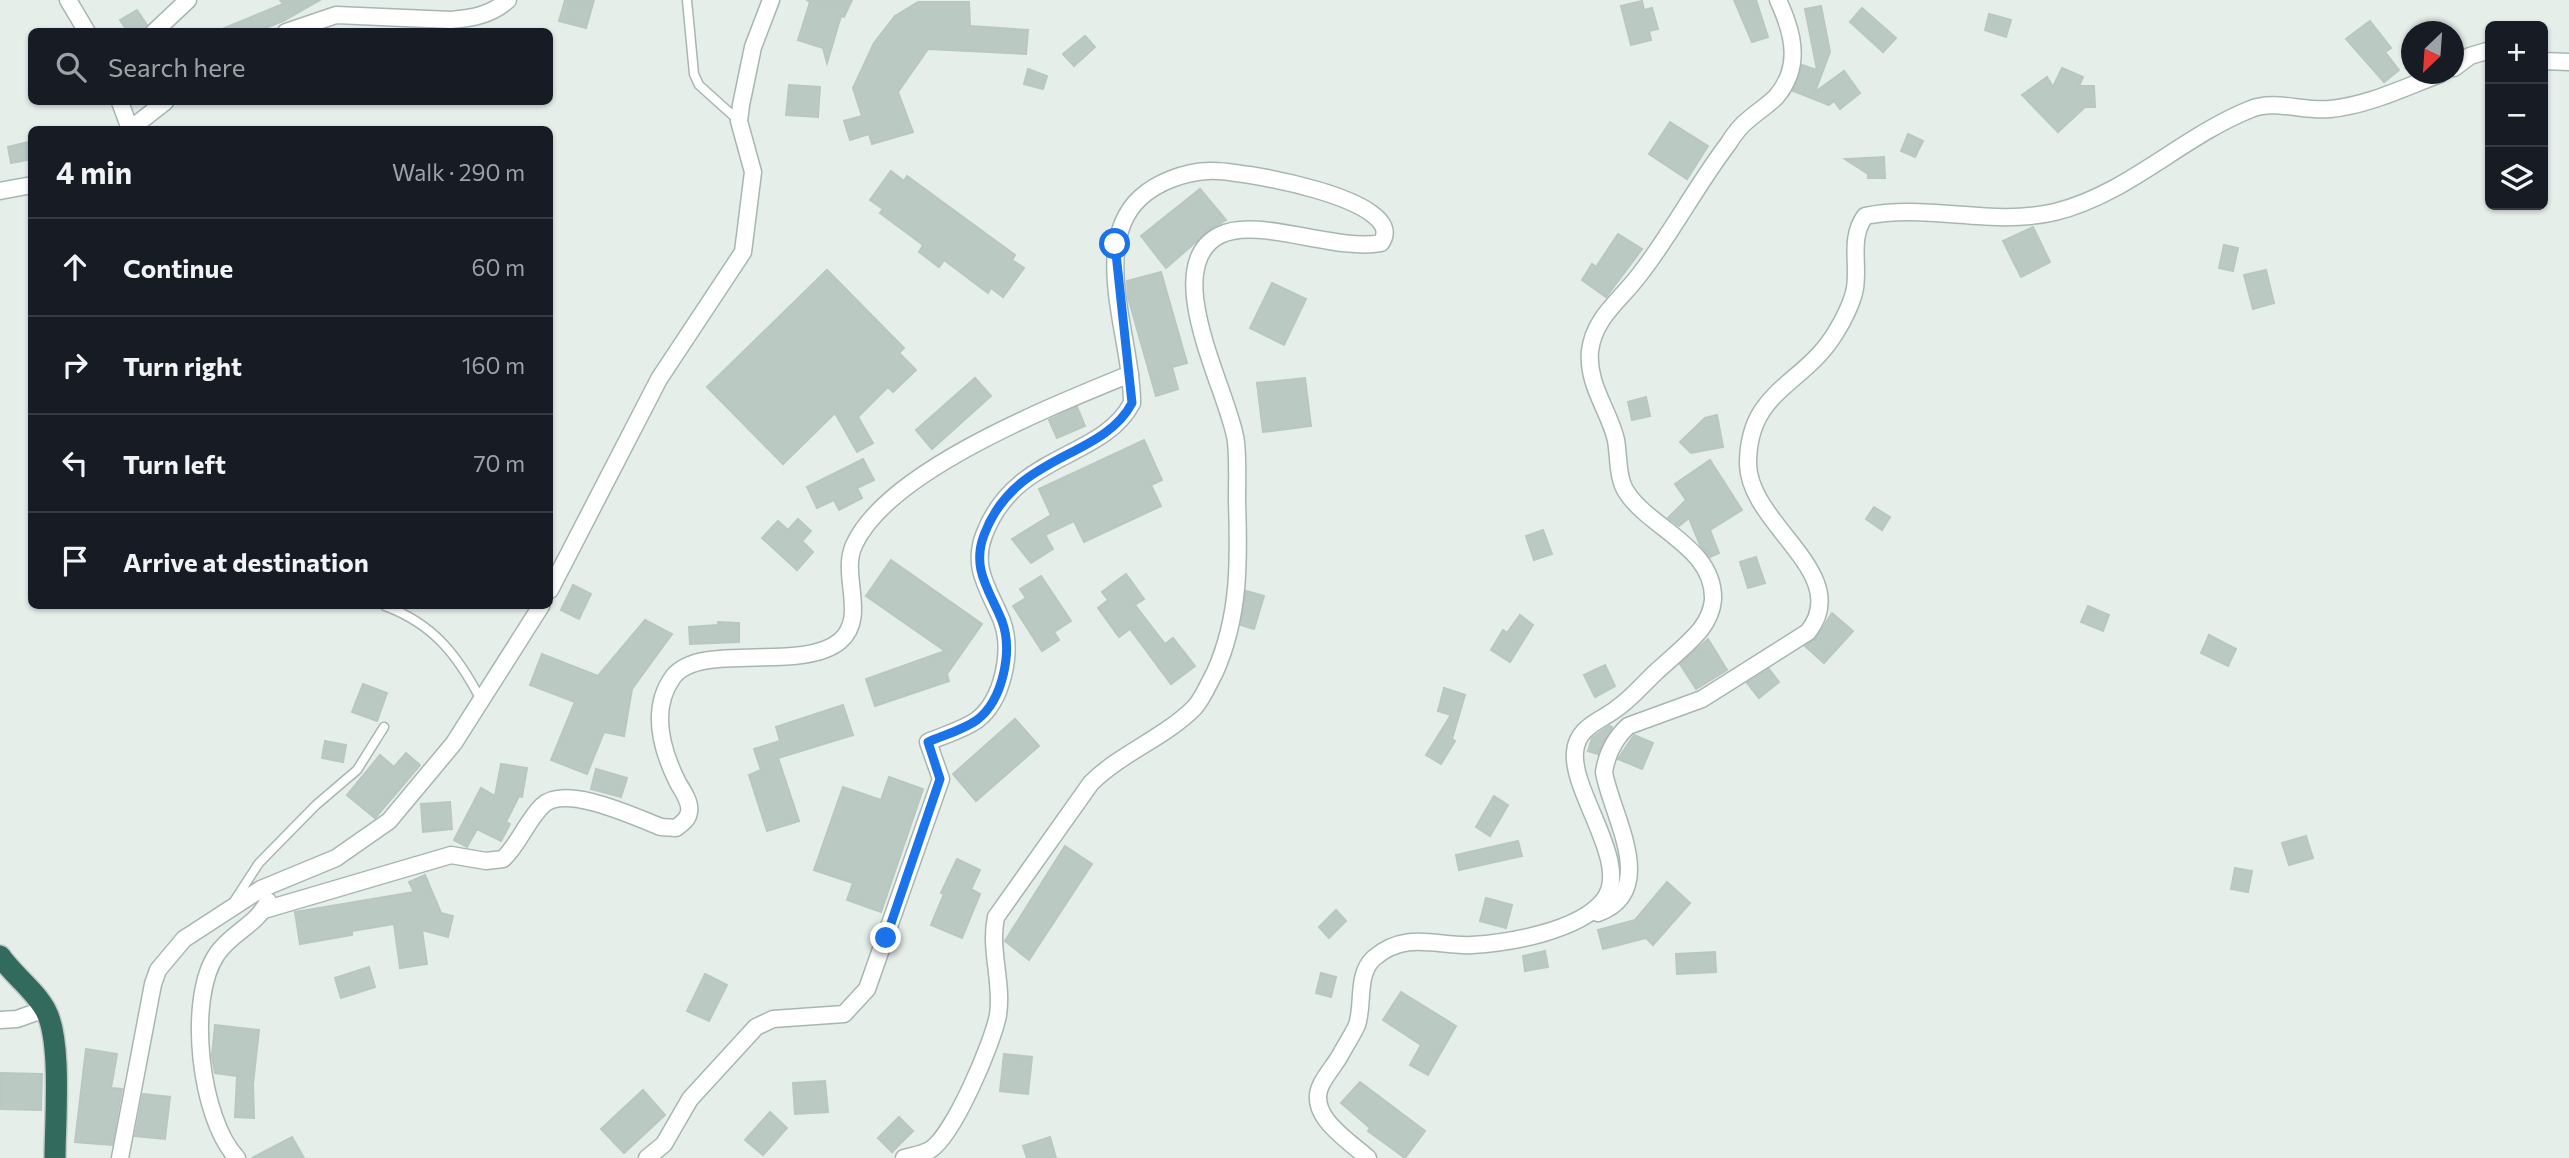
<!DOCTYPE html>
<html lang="en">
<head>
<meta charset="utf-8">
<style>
	:root { --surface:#171b24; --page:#20242c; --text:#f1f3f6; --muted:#9ea1a6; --line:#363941 }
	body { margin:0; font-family:Commissioner,sans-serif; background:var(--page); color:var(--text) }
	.controls { position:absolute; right:21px; top:21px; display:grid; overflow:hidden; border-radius:10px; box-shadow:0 2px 5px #0004 }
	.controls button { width:63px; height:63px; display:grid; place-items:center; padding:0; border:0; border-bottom:2px solid var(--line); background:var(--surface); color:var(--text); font:35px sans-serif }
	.compass { position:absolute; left:2401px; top:21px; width:63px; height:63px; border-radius:50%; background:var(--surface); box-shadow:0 2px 5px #0004; rotate:205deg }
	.stop { position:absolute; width:21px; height:21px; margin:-16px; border:5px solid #1a73e8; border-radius:50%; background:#fff }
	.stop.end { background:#1a73e8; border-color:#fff; box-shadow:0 2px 7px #0008 }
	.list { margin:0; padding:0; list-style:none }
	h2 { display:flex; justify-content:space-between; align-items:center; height:91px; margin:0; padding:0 28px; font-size:30px }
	h2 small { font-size:23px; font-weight:400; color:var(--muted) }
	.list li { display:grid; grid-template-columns:46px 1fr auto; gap:21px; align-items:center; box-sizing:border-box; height:98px; padding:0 28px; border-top:2px solid var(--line) }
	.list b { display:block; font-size:26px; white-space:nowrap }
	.list em { font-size:23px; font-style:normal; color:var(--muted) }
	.icon { flex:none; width:38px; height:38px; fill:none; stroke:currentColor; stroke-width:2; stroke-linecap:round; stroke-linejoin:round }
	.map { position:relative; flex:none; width:2569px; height:1158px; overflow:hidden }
	.search { position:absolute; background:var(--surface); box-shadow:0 2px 5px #0004; left:28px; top:28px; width:525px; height:77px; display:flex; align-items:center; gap:18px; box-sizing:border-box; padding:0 24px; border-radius:10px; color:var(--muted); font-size:26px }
	.panel { position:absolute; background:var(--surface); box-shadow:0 2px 5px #0004; left:28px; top:126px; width:525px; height:483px; border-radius:10px }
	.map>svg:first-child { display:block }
	.building { fill:#bbc9c3; stroke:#b8c7c1; stroke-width:2 }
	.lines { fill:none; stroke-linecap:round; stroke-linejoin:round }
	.lane-casing { stroke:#a8b6b1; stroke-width:11 }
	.street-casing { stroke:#a8b6b1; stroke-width:19 }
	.highway-casing { stroke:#c2c9c7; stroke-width:24 }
	.lane { stroke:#fff; stroke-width:8 }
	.street { stroke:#fff; stroke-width:16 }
	.highway { stroke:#326a5d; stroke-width:21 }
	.route { stroke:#1a73e8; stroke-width:9 }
</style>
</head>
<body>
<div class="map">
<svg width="2569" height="1158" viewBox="0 0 2569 1158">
	<rect width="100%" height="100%" fill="#e6eeea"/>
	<g class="building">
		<path d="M280 0H320L283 21 255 32H215L283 4Z"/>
		<path d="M565 0H594L586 28 559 21Z"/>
		<path d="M807 0H852L844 17 841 16 827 63 823 48 798 40 810 2Z"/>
		<path d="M1734 0H1756L1768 37 1752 42Z"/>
		<path d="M1642 1 1644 10 1652 8 1658 29 1649 31 1651 40 1631 45 1621 6Z"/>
		<path d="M918 2H969L970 26 1028 30 1026 54 928 49 898 92 913 132 872 144 869 134 850 140 844 121 862 116 853 88 874 43 895 16Z"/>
		<path d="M1821 6 1830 52 1815 92 1844 71 1860 93 1840 109 1834 101 1829 105 1793 91 1802 65 1817 70 1805 9Z"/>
		<path d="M1862 8 1896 38 1883 52 1850 22Z"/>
		<path d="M137 10 147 25 144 32H128L120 20Z"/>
		<path d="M1989 14 2011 20 2006 37 1985 30Z"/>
		<path d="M2370 21 2391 48 2385 52 2399 70 2384 82 2346 39Z"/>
		<path d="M1085 36 1095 47 1074 66 1063 54Z"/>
		<path d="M2062 68 2083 77 2079 86H2094L2095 107H2085L2058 132 2022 95 2047 77 2053 87Z"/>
		<path d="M1028 69 1047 76 1043 89 1024 84Z"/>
		<path d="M789 85 820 87 818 117 786 115Z"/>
		<path d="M1670 122 1708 146 1687 179 1649 154Z"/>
		<path d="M1908 134 1923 141 1915 157 1901 151Z"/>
		<path d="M32 141V159L11 163 8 147Z"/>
		<path d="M1884 157 1885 178H1868V174L1845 159Z"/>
		<path d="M891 171 904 181 907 176 1015 255 1012 260 1024 268 1003 297 991 288 988 293 944 260 939 267 919 252 923 245 880 213 883 209 870 200Z"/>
		<path d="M1200 189 1226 220 1213 227 1166 268 1141 236Z"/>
		<path d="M2033 227 2050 262 2021 277 2003 241Z"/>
		<path d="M1618 234 1642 249 1606 297 1582 280 1592 264 1596 267Z"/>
		<path d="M2224 245 2238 248 2233 271 2219 268Z"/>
		<path d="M827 270 904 348 899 353 916 370 893 392 888 387 858 417 873 443 857 452 835 413 783 464 707 387Z"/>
		<path d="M2266 270 2274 303 2253 309 2244 275Z"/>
		<path d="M1161 272 1187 363 1172 367 1178 389 1156 396 1128 297 1127 281Z"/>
		<path d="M1272 283 1306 299 1284 345 1250 328Z"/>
		<path d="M975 378 991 396 932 449 916 430Z"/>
		<path d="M1305 378 1311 426 1263 432 1257 383Z"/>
		<path d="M1646 397 1650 416 1632 420 1628 402Z"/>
		<path d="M1077 407 1085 426 1057 438 1049 420Z"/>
		<path d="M1717 415 1723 447 1691 453 1680 442 1705 418Z"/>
		<path d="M1144 440 1162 480 1151 485 1161 506 1084 542 1074 521 1045 535 1053 549 1031 563 1012 539 1051 515 1039 489Z"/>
		<path d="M863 459 874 480 857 488 862 498 839 510 834 500 817 508 807 487Z"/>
		<path d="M1710 460 1742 510 1710 530 1719 553 1710 557 1700 545 1689 518 1679 526 1668 518 1686 500 1675 484Z"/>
		<path d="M1874 507 1890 517 1882 530 1866 519Z"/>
		<path d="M798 519 811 531 802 541 813 552 797 570 762 538 778 521 788 530Z"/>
		<path d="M1543 530 1552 554 1534 560 1526 536Z"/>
		<path d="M1756 557 1765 583 1748 588 1740 562Z"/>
		<path d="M891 560 982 624 947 674 949 681 875 706 866 679 945 651 866 596Z"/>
		<path d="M1126 574 1144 599 1135 605 1165 644 1173 638 1195 666 1171 684 1130 629 1119 637 1098 608 1108 600 1102 592Z"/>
		<path d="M1041 576 1071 621 1054 632 1059 640 1042 651 1013 606 1026 598 1020 589Z"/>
		<path d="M573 585 591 594 579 619 561 610Z"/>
		<path d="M1246 591 1264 596 1254 629 1241 625Z"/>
		<path d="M2088 606 2109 615 2103 631 2081 622Z"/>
		<path d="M1832 613 1853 631 1824 663 1805 646 1817 637Z"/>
		<path d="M1520 615 1533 625 1510 662 1491 650 1503 630 1507 633Z"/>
		<path d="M645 620 672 634 632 689 624 736 604 732 587 774 551 760 575 702 530 685 542 654 598 676Z"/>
		<path d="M718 622 739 623V642L690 644 689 627 718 625Z"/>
		<path d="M2209 635 2236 649 2228 666 2201 653Z"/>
		<path d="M1708 639 1727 670 1696 689 1680 664Z"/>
		<path d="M1605 665 1615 686 1595 697 1584 675Z"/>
		<path d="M1769 669 1779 682 1759 698 1747 683Z"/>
		<path d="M363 684 387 693 377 721 352 712Z"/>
		<path d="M1444 688 1465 695 1452 739 1455 741 1441 764 1426 755 1451 715 1438 711Z"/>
		<path d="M843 705 853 735 778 758 799 821 767 831 749 775 761 770 754 749 780 741 776 727Z"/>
		<path d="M1015 719 1039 746 976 801 953 774Z"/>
		<path d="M1609 726 1612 727 1598 754 1588 751 1592 738Z"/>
		<path d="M1634 735 1653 743 1642 769 1618 759Z"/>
		<path d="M325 741 346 745 343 762 322 758Z"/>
		<path d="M406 753 420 765 375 818 347 795 380 755 394 767Z"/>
		<path d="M501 764 527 768 522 797 519 796 506 822 510 824 501 841 477 829 467 847 454 840 481 788 495 796Z"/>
		<path d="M596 769 627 778 621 797 591 789Z"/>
		<path d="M889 777 923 789 881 912 847 900 853 883 814 870 843 787 881 800Z"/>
		<path d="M1494 796 1508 805 1490 836 1476 827Z"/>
		<path d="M450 802 452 829 423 832 421 804Z"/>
		<path d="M2306 836 2313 858 2289 865 2282 843Z"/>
		<path d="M1518 841 1522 856 1459 870 1456 855Z"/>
		<path d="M1065 846 1092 864 1029 960 1005 941Z"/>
		<path d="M957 859 980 870 971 889 980 894 962 938 931 925 944 894 941 893Z"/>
		<path d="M2235 868 2252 871 2248 892 2231 889Z"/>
		<path d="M425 875 441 913 453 916 448 937 422 930 427 964 400 968 394 924 352 931V935L300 944 295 912 414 892 409 882Z"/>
		<path d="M1667 882 1690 903 1653 945 1646 938 1603 949 1598 930 1635 920Z"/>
		<path d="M1486 898 1512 905 1506 928 1480 921Z"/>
		<path d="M1336 910 1346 921 1329 938 1319 927Z"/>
		<path d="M1545 951 1548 967 1525 971 1523 956Z"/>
		<path d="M1715 952 1716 972 1677 974 1676 954Z"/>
		<path d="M369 967 375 987 341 998 335 978Z"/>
		<path d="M1321 973 1336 977 1331 997 1316 993Z"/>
		<path d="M705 974 727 985 709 1021 687 1011Z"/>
		<path d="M1401 992 1456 1026 1428 1075 1410 1065 1421 1045 1383 1020Z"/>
		<path d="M215 1025 259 1030 253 1084 254 1118 235 1117 237 1076 215 1073 212 1056Z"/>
		<path d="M86 1049 117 1054 111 1088 122 1089 112 1145 75 1142Z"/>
		<path d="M1004 1054 1032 1057 1028 1094 1000 1091Z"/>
		<path d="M0 1073 42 1074 41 1110 0 1109Z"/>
		<path d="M825 1081 828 1112 795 1114 793 1083Z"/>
		<path d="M1360 1082 1425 1131 1405 1158 1368 1131 1370 1128 1341 1103Z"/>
		<path d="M643 1090 665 1115 624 1153 601 1129Z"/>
		<path d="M143 1094 170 1097 165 1139 135 1136Z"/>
		<path d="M770 1112 787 1128 763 1155 745 1140Z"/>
		<path d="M899 1117 913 1131 892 1152 878 1138Z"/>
		<path d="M292 1137 304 1158H252Z"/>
		<path d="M1050 1137 1056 1158H1027L1023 1146Z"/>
	</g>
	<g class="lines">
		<g class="lane-casing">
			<g id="lane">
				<path d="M687 0 694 74 699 85 739 121"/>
				<path d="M385 606C434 624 458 656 481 700"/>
				<path d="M233 903 259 863 316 805 357 770 384 727"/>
			</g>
		</g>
		<g class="street-casing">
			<g id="street">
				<path d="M68 0 87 32"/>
				<path d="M154 32 188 0"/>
				<path d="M286 32 336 15 451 20C473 18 491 15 508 0"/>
				<path d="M2543 61 2569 62"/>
				<path d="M2454 68 2470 56 2490 50"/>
				<path d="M120 102 130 129"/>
				<path d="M129 130 165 102"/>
				<path d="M0 191 32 185"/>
				<path d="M550 590 659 379 743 252 753 172 739 121 741 105 753 47 771 0"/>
				<path d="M264 910 451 855 486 861 503 859C519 844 526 822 542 806 564 783 635 817 661 827L676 828C681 824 688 820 689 812 691 803 683 791 678 783 662 751 649 710 673 677 700 641 802 673 840 641 868 617 840 575 854 545 888 470 1055 405 1130 374"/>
				<path d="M1598 913C1660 890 1611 815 1604 772 1607 753 1614 739 1628 726L1702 699 1808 632C1854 574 1749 525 1748 464 1748 389 1804 386 1836 332 1843 321 1853 301 1855 288 1859 262 1849 239 1865 216 1927 203 1991 227 2055 212 2128 194 2181 137 2251 109 2274 99 2305 112 2330 109 2369 105 2403 88 2440 74"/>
				<path d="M0 1020 17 1019 45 1009"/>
				<path d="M120 1158 153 984 158 970 184 939 261 889 336 858 389 821 454 743 541 606"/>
				<path d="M237 1158C200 1119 186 999 217 954 232 932 257 925 268 901"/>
				<path d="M647 1158 664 1144 690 1099 756 1027 773 1019 844 1014 867 989 941 779 928 742C944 735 963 730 977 720 1003 700 1013 651 1002 621 990 591 971 569 984 535 1015 452 1102 460 1132 403 1133 342 1089 246 1140 198 1157 182 1185 172 1208 171 1235 169 1412 199 1381 243 1335 252 1257 216 1220 235 1156 267 1231 396 1236 442 1238 462 1237 481 1237 501 1239 560 1240 616 1215 672 1209 683 1202 700 1194 708 1164 738 1121 753 1091 783L996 917C989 950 1003 982 998 1015 993 1042 954 1135 930 1150 923 1154 912 1156 904 1158"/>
				<path d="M1368 1158C1349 1141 1306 1115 1321 1085 1326 1074 1336 1064 1342 1052 1347 1043 1353 1034 1357 1025 1364 1004 1356 974 1374 958 1406 930 1438 947 1472 945 1509 943 1578 931 1603 901 1633 866 1571 793 1575 752 1577 727 1599 722 1616 709 1631 699 1643 684 1656 672 1671 658 1689 644 1701 629 1707 621 1712 610 1713 600 1715 548 1651 529 1627 493 1617 479 1619 457 1616 440 1609 410 1587 385 1590 351 1594 317 1621 300 1640 274 1672 233 1696 186 1728 144 1733 136 1740 126 1748 120 1766 104 1779 101 1789 75 1798 50 1789 24 1778 0"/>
			</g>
		</g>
		<g class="highway-casing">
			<path id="highway" d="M0 956C13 975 35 990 46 1011 62 1041 55 1122 55 1158"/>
		</g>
		<use href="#lane" class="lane"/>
		<use href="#street" class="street"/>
		<use href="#highway" class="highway"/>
	</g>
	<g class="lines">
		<path class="route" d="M886 938 940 779 928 742C944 735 963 730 977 720 1003 700 1013 651 1002 621 990 591 971 569 984 535 1015 452 1102 460 1132 403L1115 244"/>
	</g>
</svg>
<div class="controls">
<button>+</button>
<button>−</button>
<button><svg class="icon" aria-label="layers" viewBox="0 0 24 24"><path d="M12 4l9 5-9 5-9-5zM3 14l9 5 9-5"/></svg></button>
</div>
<svg class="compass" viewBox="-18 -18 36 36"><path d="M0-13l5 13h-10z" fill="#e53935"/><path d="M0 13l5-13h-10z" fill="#9ea1a6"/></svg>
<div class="stop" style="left:1115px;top:244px"></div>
<div class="stop end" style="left:886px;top:938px"></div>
<div class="search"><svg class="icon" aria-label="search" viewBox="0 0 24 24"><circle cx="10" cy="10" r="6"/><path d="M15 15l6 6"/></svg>Search here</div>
<section class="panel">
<h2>4 min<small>Walk · 290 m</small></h2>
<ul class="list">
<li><svg class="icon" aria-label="ahead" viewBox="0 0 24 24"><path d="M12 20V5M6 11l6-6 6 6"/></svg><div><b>Continue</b></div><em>60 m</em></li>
<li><svg class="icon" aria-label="right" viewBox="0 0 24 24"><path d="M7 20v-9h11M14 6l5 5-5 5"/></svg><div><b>Turn right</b></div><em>160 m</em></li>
<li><svg class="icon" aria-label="left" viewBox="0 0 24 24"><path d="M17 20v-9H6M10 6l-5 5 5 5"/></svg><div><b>Turn left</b></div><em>70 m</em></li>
<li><svg class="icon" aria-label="arrive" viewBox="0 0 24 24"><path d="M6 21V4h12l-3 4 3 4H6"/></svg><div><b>Arrive at destination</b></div></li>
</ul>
</section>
</div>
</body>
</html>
